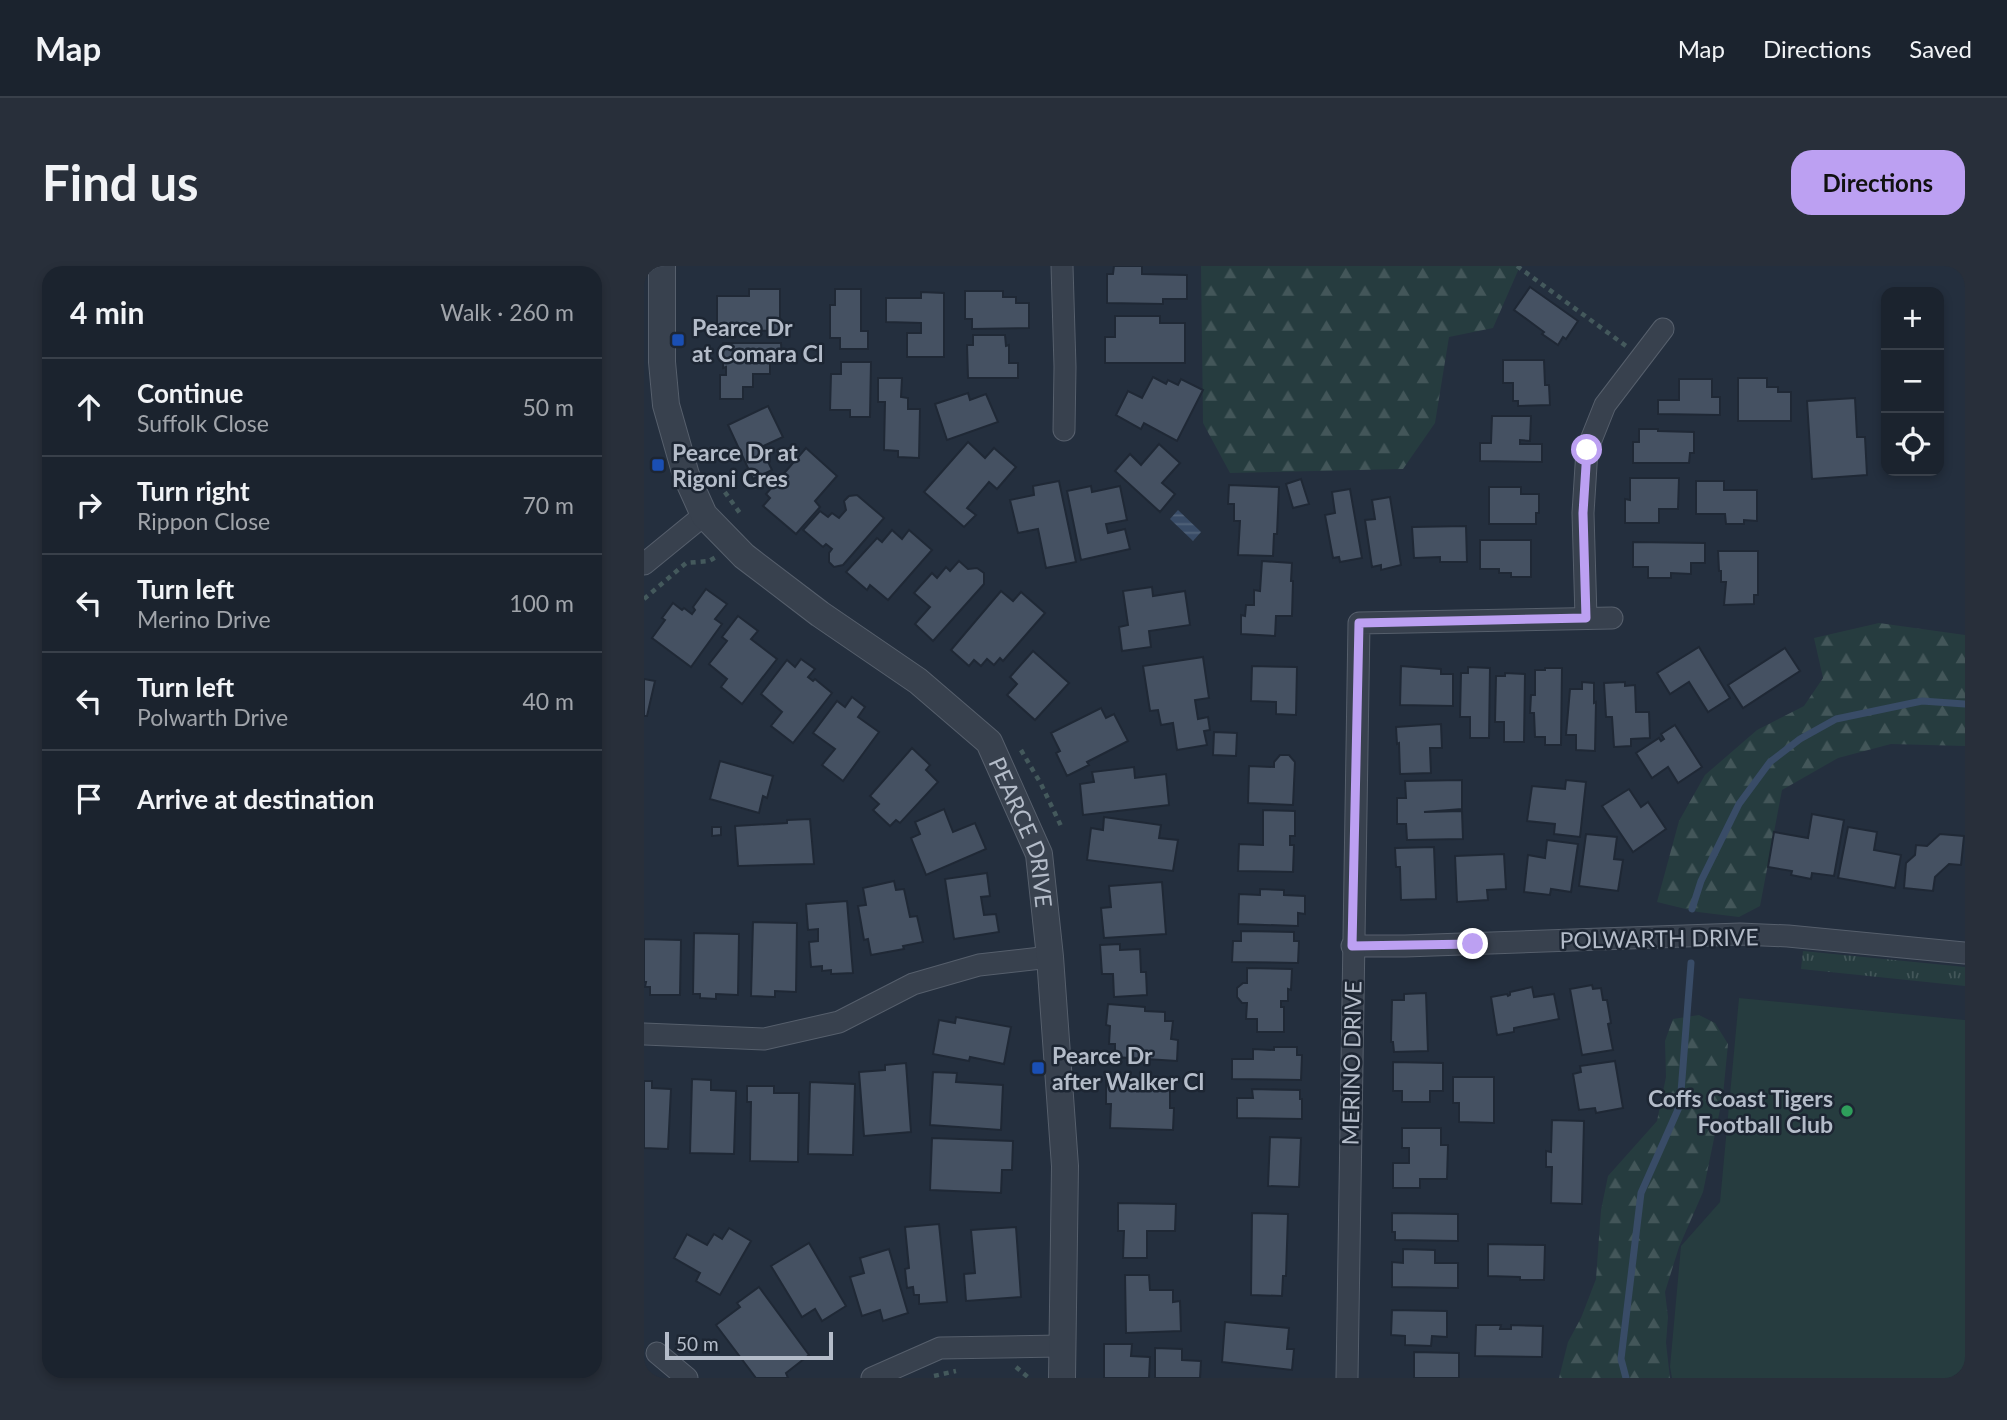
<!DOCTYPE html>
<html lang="en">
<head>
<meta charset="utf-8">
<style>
	:root { --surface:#1b232e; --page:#282f3a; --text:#f1f3f6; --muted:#a0a4aa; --line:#39404a; --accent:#bca0f2 }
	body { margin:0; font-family:Lato,sans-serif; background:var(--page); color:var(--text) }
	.controls { position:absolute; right:21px; top:21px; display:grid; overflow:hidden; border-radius:14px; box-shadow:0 4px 10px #0003 }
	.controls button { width:63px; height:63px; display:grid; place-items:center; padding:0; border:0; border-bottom:2px solid var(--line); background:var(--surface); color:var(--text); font:35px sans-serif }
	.scale { position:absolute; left:21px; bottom:18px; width:168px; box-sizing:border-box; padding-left:7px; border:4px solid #b4bcc9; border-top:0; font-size:19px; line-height:24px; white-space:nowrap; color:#b4bcc9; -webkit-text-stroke:5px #1d2633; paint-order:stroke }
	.stop { position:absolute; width:21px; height:21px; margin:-16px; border:5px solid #bca0f2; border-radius:50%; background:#fff }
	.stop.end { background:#bca0f2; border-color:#fff; box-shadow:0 2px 7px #0008 }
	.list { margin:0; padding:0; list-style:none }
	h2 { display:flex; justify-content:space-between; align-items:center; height:91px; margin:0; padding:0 28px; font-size:30px }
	h2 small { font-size:23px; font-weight:400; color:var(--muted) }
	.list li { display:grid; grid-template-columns:46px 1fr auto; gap:21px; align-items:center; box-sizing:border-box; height:98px; padding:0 28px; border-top:2px solid var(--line) }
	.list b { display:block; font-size:26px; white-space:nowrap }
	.list p { margin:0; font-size:23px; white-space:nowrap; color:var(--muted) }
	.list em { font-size:23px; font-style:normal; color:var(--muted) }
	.icon { flex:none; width:38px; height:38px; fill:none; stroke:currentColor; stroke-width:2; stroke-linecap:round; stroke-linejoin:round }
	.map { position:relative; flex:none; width:1321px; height:1112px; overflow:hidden; border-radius:21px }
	header { display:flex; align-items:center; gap:42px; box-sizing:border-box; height:98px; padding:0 35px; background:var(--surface); border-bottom:2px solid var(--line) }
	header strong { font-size:33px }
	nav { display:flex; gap:38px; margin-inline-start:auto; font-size:24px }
	.intro { display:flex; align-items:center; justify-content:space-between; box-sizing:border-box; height:168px; padding:0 42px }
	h1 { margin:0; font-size:49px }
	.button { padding:18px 32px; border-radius:21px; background:var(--accent); color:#111; font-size:24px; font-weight:700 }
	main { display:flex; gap:42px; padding:0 42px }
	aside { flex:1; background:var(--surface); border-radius:21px; box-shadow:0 4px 10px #0003 }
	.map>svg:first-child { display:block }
	.grass { fill:url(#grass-tufts) }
	.forest { fill:url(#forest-firs) }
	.garden { fill:#263c3f }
	.water { fill:url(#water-rules) }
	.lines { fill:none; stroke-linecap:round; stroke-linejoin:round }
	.stream { stroke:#394c67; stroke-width:7 }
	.building { fill:#455162; stroke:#1f2835; stroke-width:2 }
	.minor-casing { stroke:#565f6c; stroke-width:23 }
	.tertiary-casing { stroke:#565f6c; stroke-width:28 }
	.path { stroke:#44595c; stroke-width:4.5; stroke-dasharray:5 5; stroke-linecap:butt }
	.minor { stroke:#38414e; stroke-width:21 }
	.tertiary { stroke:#38414e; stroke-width:26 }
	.route { stroke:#bca0f2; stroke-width:9 }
	.transit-dot { fill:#1a4fb4; stroke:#1d2633; stroke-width:2.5 }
	.leisure-dot { fill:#2e9e5b; stroke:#1d2633; stroke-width:2.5 }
	.labels { text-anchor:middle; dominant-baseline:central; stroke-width:5; stroke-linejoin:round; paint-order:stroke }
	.poi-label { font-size:23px; font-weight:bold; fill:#b4bcc9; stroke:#1d2633; text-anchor:start }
	.street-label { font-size:23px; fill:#b4bcc9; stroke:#1d2633 }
</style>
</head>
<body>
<header>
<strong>Map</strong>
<nav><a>Map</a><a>Directions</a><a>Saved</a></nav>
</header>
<div class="intro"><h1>Find us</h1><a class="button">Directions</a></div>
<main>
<aside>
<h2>4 min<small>Walk · 260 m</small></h2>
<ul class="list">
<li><svg class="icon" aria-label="ahead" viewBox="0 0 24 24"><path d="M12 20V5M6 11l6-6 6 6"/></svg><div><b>Continue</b><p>Suffolk Close</p></div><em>50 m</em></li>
<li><svg class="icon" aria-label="right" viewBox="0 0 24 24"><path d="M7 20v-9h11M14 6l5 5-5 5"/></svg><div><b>Turn right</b><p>Rippon Close</p></div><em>70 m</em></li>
<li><svg class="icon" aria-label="left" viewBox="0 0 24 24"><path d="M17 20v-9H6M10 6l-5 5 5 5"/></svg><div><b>Turn left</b><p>Merino Drive</p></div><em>100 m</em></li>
<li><svg class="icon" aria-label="left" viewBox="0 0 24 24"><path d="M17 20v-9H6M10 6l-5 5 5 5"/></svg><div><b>Turn left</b><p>Polwarth Drive</p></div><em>40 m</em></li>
<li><svg class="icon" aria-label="arrive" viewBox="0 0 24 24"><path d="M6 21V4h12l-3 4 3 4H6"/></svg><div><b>Arrive at destination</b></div></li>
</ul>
</aside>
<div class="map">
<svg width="1321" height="1112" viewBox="0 0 1321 1112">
	<defs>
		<pattern id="grass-tufts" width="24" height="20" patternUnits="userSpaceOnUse" patternTransform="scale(1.75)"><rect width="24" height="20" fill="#263c3f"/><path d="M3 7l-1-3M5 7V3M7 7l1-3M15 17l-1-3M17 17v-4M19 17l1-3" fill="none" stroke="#435659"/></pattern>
		<pattern id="forest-firs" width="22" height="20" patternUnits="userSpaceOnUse" patternTransform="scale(1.75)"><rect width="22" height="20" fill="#263c3f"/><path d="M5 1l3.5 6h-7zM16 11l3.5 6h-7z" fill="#435659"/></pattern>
		<pattern id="water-rules" width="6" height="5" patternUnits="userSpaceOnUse" patternTransform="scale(1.75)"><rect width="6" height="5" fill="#394c67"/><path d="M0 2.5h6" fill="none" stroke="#53647b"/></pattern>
	</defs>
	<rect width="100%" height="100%" fill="#242f3e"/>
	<path class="grass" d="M1159 685 1321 701V720L1157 703Z"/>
	<g class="forest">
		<path d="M557 0H876L849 62 805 71 791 157 759 203 586 207 559 157Z"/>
		<path d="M1235 357 1321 369V480L1247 478 1194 492 1138 524 1116 640 1095 651 1054 646 1013 636 1035 555 1061 509 1113 464 1160 440 1179 412 1170 372Z"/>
		<path d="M1055 749 1071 757 1084 778 1079 829 1059 926 1035 981 1021 1026 1024 1051 1022 1077 1026 1112H915L924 1076 937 1052 952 1013 957 944 964 910 1013 855 1022 811 1021 775 1029 753Z"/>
	</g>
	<path class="garden" d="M1095 732 1321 754V1112H1028L1026 1101 1037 980 1076 936Z"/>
	<path class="water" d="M534 244 557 266 549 275 526 253Z"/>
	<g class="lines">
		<g class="stream">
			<path d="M1048 643 1057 615 1095 538 1126 496 1156 473 1192 453 1278 435 1321 438"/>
			<path d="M982 1112 977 1093 997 927 1036 839 1047 697"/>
		</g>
	</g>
	<g class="building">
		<path d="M470 0H498V8L543 9V33H519V38L463 37V8H469Z"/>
		<path d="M886 21 934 55 922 73 919 71 914 79 898 68 900 66 870 44Z"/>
		<path d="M105 23H136V65L73 64V30H105Z"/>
		<path d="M191 23H217V65H224V83H196V72H186V39H191Z"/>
		<path d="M321 25H359V31H372V37H385V62L328 63V53H321Z"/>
		<path d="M277 26 300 27V91H263V67H277V57L242 56V32H277Z"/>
		<path d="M471 50H516V57H541V97H461V71H471Z"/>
		<path d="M329 69H361L362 80 365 79V97H374V112H324L323 79H329Z"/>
		<path d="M79 77H137L138 96H126V108H109V121H99V133H76V109H82V101L79 102Z"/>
		<path d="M859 94H900L901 119H905L906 139 874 140V135H869V117H859Z"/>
		<path d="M197 96H227L226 151H206V144H186L187 108H197Z"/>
		<path d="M509 111 522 118 524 114 534 119 537 113 559 124 533 175 500 157 497 163 472 149 484 125 498 132Z"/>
		<path d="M234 112H258L257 131 264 132V143H276L275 192 254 191V185L240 184 241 136H234Z"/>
		<path d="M1094 112H1123V121H1134V126H1147V155H1094Z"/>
		<path d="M1035 113H1068V131H1076V149L1014 148V134H1035Z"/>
		<path d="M324 127 326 134 342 128 354 156 303 174 291 138Z"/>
		<path d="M1211 132 1213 171H1221L1223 209 1168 213 1163 135Z"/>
		<path d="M124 140 139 171 117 181 128 204 109 213 84 159Z"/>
		<path d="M848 150H887L886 175 876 174V178H898V196L836 195V177H847Z"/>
		<path d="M995 163H1014V165L1050 166V187H1046L1045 197H989V176H995Z"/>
		<path d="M324 176 341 192 350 182 372 201 353 223 345 216 323 242 332 249 320 261 280 226Z"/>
		<path d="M515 178 536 197 518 217 531 228 516 246 471 205 486 188 497 199Z"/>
		<path d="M162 182 193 210 171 235 176 241 152 268 119 240 126 232 122 228Z"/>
		<path d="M986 212H1035L1034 243H1015V257H981V233L986 234Z"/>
		<path d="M657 213 665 238 649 242 642 218Z"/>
		<path d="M415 215 432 296 402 302 394 263 374 267 366 234 390 229 389 220Z"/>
		<path d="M1052 215H1080V224H1113V255L1100 254V258H1082L1081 248H1052Z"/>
		<path d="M585 219 635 221 633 268H630L629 290 594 289 596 255H590V238H584Z"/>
		<path d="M447 220 448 226 476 220 483 254 462 258 464 267 481 263 486 283 437 294 423 225Z"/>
		<path d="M845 221H877V228H895V247H892V258H845Z"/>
		<path d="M706 223 718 292 696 296 695 291 689 292 681 249 691 247 688 226Z"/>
		<path d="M213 229 240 252 199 299 190 301 185 296V287L188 283 182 278 179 281 159 264 176 245 184 251 188 247 195 252 202 244 200 235 205 230Z"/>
		<path d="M746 231 757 299 737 304V299L728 301 721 254 731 253 728 234Z"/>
		<path d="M822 260 823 296H796V291L770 292 768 261Z"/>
		<path d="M248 264 258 273 265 264 288 284 244 334 226 319 223 324 202 306 233 272 238 276Z"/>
		<path d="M836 274H887V311H867V307H855V303H836Z"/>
		<path d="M989 276 1061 277V297H1047V308L1027 307V312H1004V301H989Z"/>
		<path d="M1074 285H1114V329H1110V338L1080 339 1082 316H1077V305H1075Z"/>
		<path d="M315 295 324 303 333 302 340 307V318L289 375 271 358 286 341 270 327 288 307 293 312 302 301 306 305Z"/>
		<path d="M618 295 648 297 647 315H649L648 350H632L631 370 597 368V349L601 350 602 339H610V324L616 325Z"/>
		<path d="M508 321 509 330 541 325 546 359 505 365 507 381 478 385 475 361 484 359 479 325Z"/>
		<path d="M62 323 83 338 71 353 78 358 47 401 8 372 21 354 18 352 29 337 38 344 40 342 48 348 51 344 49 341Z"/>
		<path d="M357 325 369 335 377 326 401 347 359 395 356 392 350 399 343 393 337 400 330 394 325 400 307 384Z"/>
		<path d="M94 350 114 365 107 373 133 393 98 438 77 421 83 413 65 398 83 375 78 371Z"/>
		<path d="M1055 381 1086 432 1064 446 1045 416 1026 428 1013 407Z"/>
		<path d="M1141 382 1156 405 1099 442 1084 419Z"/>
		<path d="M389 385 425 417 391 454 363 429 373 418 366 411Z"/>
		<path d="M559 391 565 432 551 434 554 453 564 451 566 464 560 465 563 479 533 484 529 457 517 459 514 444 506 445 499 400Z"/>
		<path d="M157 393 171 403 164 411 169 415 171 413 188 427 149 477 127 460 138 446 117 428 143 394 151 401Z"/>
		<path d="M608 400 653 401 652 449 632 448V436L607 435Z"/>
		<path d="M757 400 797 403V408H809V440L756 439Z"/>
		<path d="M824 401 846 402 845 472H826V451H816L817 407H824Z"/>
		<path d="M901 402H918L917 479H901V471H891L890 447H886L887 429H891V404H901Z"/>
		<path d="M861 407 881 408 880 476H860V456H851L852 410H861Z"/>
		<path d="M0 413 11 415 3 450H0Z"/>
		<path d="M938 416 950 417V437L952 436 951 485 932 484V469H922L926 423H938Z"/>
		<path d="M981 416V420L991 419 992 446H1005L1006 472 987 473V480L970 481 968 451H962L960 417Z"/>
		<path d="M208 431 221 441 214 451 235 466 199 515 178 499 191 483 169 467 193 435 201 441Z"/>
		<path d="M457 442 462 452 470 448 484 475 443 496 445 499 423 510 412 487 416 485 407 467Z"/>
		<path d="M797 458 798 482H786L787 507 756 508 755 477 753 478 752 461Z"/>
		<path d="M1031 459 1058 501 1034 517 1024 501 1008 512 992 487 1015 472 1017 475 1020 473 1017 468Z"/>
		<path d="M570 466 593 467 592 490 569 489Z"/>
		<path d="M268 482 286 499 282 504 294 516 256 557 252 554 246 560 229 544 235 538 226 530Z"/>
		<path d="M636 489H645L651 496 649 539 604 537 605 500 630 501V496Z"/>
		<path d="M76 495 129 510 123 532 119 530 115 547 66 533Z"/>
		<path d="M490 501 491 512 522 508 525 539 439 549 436 518 450 516 448 506Z"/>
		<path d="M818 514V543L780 546 818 545 819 573 763 574 762 558H753V532H762L761 515Z"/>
		<path d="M922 514 942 516 936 571 910 568 911 558 883 555 888 520 921 523Z"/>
		<path d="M985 523 997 541 1004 536 1022 563 989 586 958 540Z"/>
		<path d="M300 543 309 566 331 557 342 583 282 609 267 572 276 568 271 556Z"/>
		<path d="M619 544 651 545V570H646V579H650L649 606 594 605 595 578 619 579Z"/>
		<path d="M1168 548 1200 554 1190 610 1168 607 1167 613 1147 609 1148 605 1124 601 1130 566 1164 572Z"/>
		<path d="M460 551 517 559 515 572 534 574 529 605 443 594 447 562 459 564Z"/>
		<path d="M166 553 170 598 94 600 91 560 143 557V554Z"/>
		<path d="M68 561H77V569L68 570Z"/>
		<path d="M1204 561 1233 566 1230 584 1257 589 1251 622 1194 612Z"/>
		<path d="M942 568 973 571 970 593 979 594 974 625 935 620Z"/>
		<path d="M1296 568 1320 570 1317 599 1305 598 1291 611 1289 625 1260 622 1262 597 1271 589 1272 579 1283 580Z"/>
		<path d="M903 574 934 578 927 626 907 623 906 629 880 626 884 589 901 592Z"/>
		<path d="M790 581 792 633 757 634 756 601H752L751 582Z"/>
		<path d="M860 588 862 623 843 624 844 634 813 636 811 590Z"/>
		<path d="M343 607 346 630 337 631 340 649 352 648 355 666 310 673 301 613Z"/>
		<path d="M250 615 252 624 260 623 266 651 273 650 279 676 259 680 260 683 227 689 224 673 220 674 214 640 222 639 219 622Z"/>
		<path d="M518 616 522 668 460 672 457 642 467 641 465 620Z"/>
		<path d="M616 623 640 624V629L661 630V648L654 647V660L594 658 595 628 616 629Z"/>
		<path d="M203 635 209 707 187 708V704L178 705V700L167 701 165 676 174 675V663L164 664 162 638Z"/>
		<path d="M109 656 153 657 152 726 131 725V731L107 730Z"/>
		<path d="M597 665 650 666V675H655L654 697 588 696 589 675H597Z"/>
		<path d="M50 667 95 668 94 729 72 728V733L56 732V728H49Z"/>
		<path d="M0 673 37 674 36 729H6V721H1L2 716H0Z"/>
		<path d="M476 678V684L496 683 497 706H502L503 729 470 731 469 708H458L456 679Z"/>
		<path d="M603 702 648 703 647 724 644 723V735H637V741H640V766H613V753H602L603 737H598L593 731V722L599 717H603Z"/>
		<path d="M948 719 949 723 957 722 959 734H963L967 757 964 758 969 784 938 789 926 723Z"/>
		<path d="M888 721 890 731 910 728 915 753 870 762V766L853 769 847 731 863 728 864 730 866 729V726Z"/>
		<path d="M782 727 784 785 750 786 749 776H747L748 734H760V728Z"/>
		<path d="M464 738 501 741V745L521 746V755H529L527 773 534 774 533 795 471 791V778H465L466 760 462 759Z"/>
		<path d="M312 751 367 761 360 798 326 791 325 795 289 788 295 754 311 757Z"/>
		<path d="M630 781H653V789H658L657 814 588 813V793H609V783L630 784Z"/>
		<path d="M971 795 979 842 952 847 951 842 935 844 929 808 937 806 936 800Z"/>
		<path d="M749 796 799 797V825H786V836H758V825H749Z"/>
		<path d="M262 797 267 866 220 870 215 806 241 804V799Z"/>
		<path d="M289 806 313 807 312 816 359 819 357 864 286 859Z"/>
		<path d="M809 811H850V857L815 856V837H809Z"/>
		<path d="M462 812 526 814V842H530L529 864 466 862 467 838H462Z"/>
		<path d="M48 813 67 814V824L92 825 90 888 46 887Z"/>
		<path d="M0 815H8V822L27 823 24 883 0 882Z"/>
		<path d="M166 816 211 818 209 889 164 888Z"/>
		<path d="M103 820H130V827H155L154 896 106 895 107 836H103Z"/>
		<path d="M608 823 656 824V833H658V853L593 852V832H609Z"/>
		<path d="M908 854 940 855 938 938 907 937 908 901H902V885L907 886Z"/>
		<path d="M758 862H797V879H804L803 913H776V922H749V897H765V882H758Z"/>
		<path d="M626 871 657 872 655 921 624 920Z"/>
		<path d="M288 872 369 875 368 904H358L357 927 286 924Z"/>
		<path d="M474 937 532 938 531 965H503V992H479L480 965H474Z"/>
		<path d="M608 947 644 948 642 1010H639L638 1030 607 1029Z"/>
		<path d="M748 947 814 948V975L751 974V966H748Z"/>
		<path d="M295 958 303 1036 275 1038V1029H270L269 1021 263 1022 261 1003 265 1002 261 961Z"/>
		<path d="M372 961 377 1031 322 1035 320 1008 331 1007 327 964Z"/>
		<path d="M85 962 107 975 76 1029 52 1015 56 1007 30 992 43 968 63 979 70 968 78 973Z"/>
		<path d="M165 977 202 1040 178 1055 171 1043 158 1051 127 1000Z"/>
		<path d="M844 978 901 979 900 1014H876V1011L844 1010Z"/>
		<path d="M245 983 264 1047 239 1055 236 1044 218 1050 206 1011 220 1007 216 992Z"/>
		<path d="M759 983 791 984V997H814V1022L748 1021V996L759 997Z"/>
		<path d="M481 1009H505L506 1024H529V1036L536 1035 537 1065 482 1067Z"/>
		<path d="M115 1021 165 1089 142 1107 144 1112H112L72 1059 96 1041 93 1037Z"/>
		<path d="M748 1044 803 1045V1071L788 1070 787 1080 761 1079V1070L747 1069Z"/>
		<path d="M581 1056 645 1062 643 1083H650L648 1104 578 1096Z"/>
		<path d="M832 1059H857L856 1063H867V1059L899 1060 898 1091 831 1090Z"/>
		<path d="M460 1078H488L487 1090 506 1091 505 1112H460Z"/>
		<path d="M511 1082 538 1083V1094L557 1095 556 1112H511Z"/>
		<path d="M770 1086 815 1087V1112H770Z"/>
	</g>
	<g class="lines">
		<g class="minor-casing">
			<g id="minor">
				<path d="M418 0 421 101 420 164"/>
				<path d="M0 298 60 249"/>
				<path d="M942 352 939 247 943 184 961 139 1019 63"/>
				<path d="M708 680H761L1096 668 1144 670 1321 687"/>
				<path d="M0 768 120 773 195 756 269 718 335 699 406 691"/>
				<path d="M13 1087 43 1112"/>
				<path d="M228 1112 296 1082 417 1080"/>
				<path d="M703 1112 715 357 968 352"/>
			</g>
		</g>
		<g class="tertiary-casing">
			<g id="tertiary">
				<path id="s1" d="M18 0V96L22 139 42 209 60 249 100 290 176 348 274 415 345 476 395 588 406 691 421 900 418 1112"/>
			</g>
		</g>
		<g class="path">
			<path d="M873 0 982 80"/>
			<path d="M75 218 98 250"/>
			<path d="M0 333 42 297 65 295 72 291"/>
			<path d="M377 484 397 518 417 560"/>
			<path d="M372 1101 385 1112"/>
			<path d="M290 1110 312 1105"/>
		</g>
		<use href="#minor" class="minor"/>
		<use href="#tertiary" class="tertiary"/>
	</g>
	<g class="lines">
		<path class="route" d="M829 678 708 680 715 357 942 352 939 247 943 184"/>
	</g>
	<g class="transit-dot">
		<rect x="27" y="67" width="14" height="14" rx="3.5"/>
		<rect x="7" y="192" width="14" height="14" rx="3.5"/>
		<rect x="387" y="795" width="14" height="14" rx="3.5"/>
	</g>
	<circle class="leisure-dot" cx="1203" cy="845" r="7"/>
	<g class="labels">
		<g class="poi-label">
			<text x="48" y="61">Pearce Dr<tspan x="48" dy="26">at Comara Cl</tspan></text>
			<text x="28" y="186">Pearce Dr at<tspan x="28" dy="26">Rigoni Cres</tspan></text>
			<text x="408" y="789">Pearce Dr<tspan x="408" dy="26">after Walker Cl</tspan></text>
			<text x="1189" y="832" text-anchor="end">Coffs Coast Tigers<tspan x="1189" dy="26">Football Club</tspan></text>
		</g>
		<g class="street-label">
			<text stroke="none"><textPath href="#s1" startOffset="718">PEARCE DRIVE</textPath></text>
			<text transform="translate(1015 672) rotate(-1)">POLWARTH DRIVE</text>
			<text transform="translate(707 797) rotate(-89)">MERINO DRIVE</text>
		</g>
	</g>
</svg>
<div class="controls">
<button>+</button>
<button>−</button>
<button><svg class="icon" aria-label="locate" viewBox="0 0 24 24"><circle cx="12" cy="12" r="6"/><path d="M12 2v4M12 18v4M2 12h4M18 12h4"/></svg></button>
</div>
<div class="scale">50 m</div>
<div class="stop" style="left:943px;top:184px"></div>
<div class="stop end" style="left:829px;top:678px"></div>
</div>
</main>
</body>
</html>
